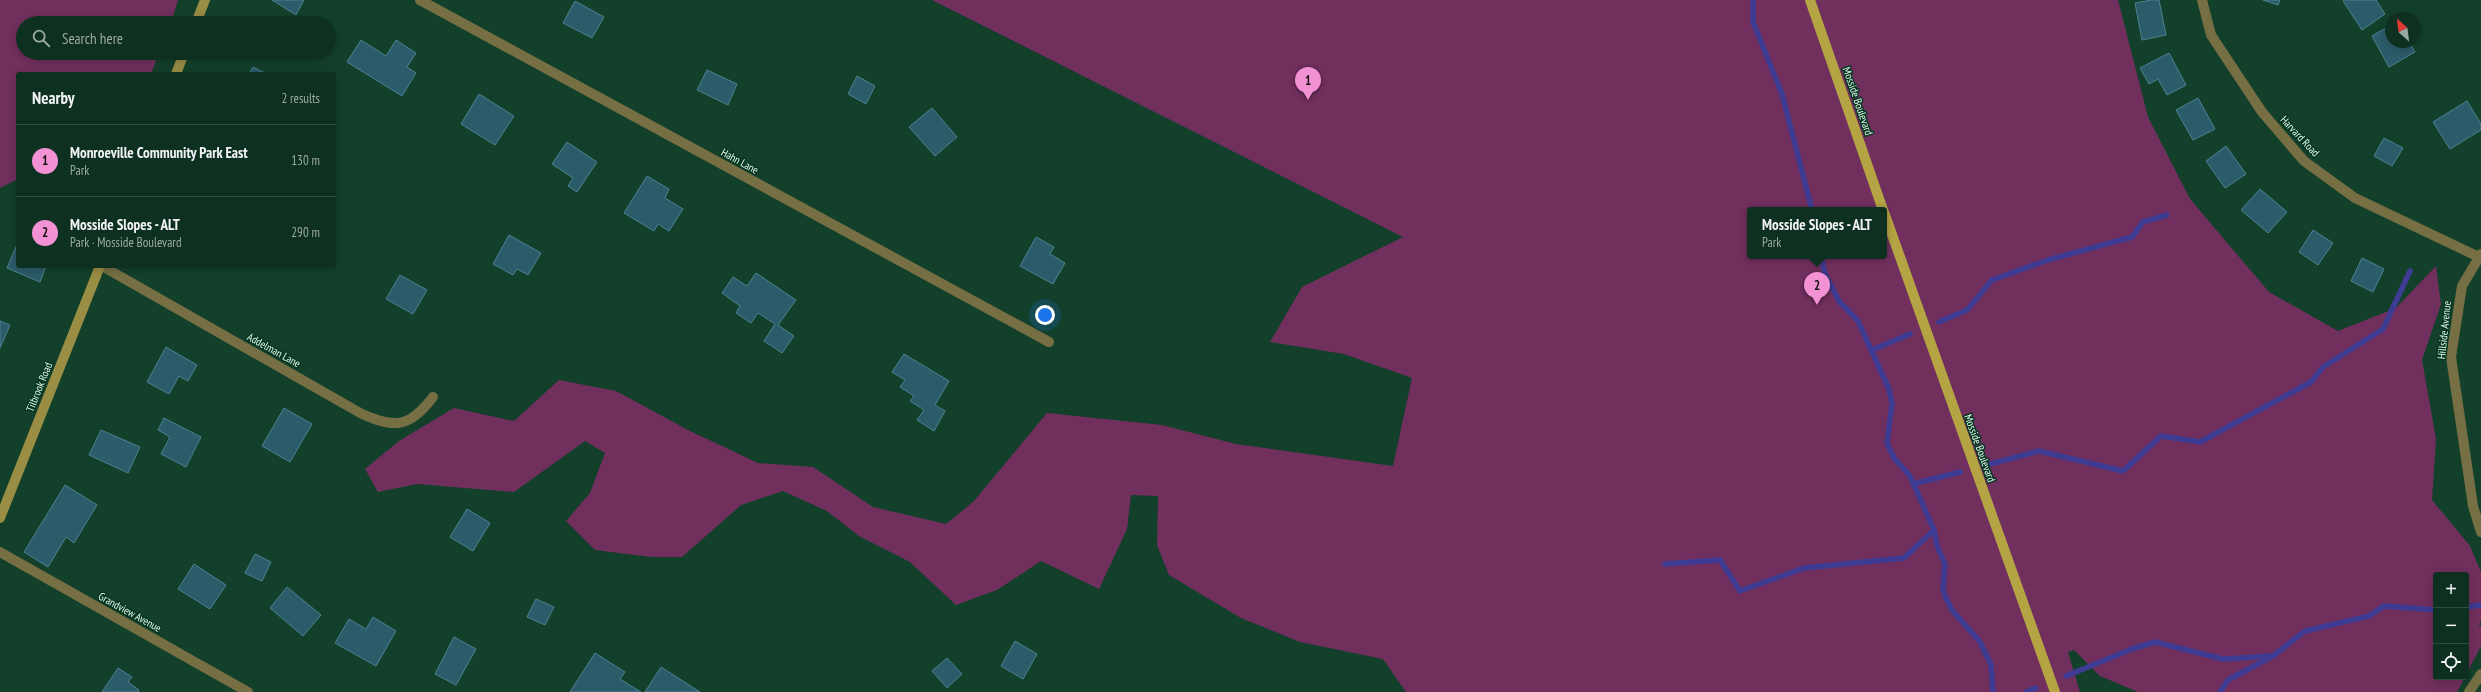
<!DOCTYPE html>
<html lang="en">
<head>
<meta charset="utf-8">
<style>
	:root { --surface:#0e3020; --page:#1c3c2d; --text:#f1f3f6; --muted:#9ba9a5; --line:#2e4b3e; --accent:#f391d5 }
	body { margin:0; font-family:"PT Sans Narrow",sans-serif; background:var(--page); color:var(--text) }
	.controls { position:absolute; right:12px; bottom:12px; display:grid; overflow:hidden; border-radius:4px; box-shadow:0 2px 10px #0003 }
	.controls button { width:36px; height:36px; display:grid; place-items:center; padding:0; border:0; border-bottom:1px solid var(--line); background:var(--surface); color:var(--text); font:20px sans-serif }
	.compass { position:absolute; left:2385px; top:12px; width:36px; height:36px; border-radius:50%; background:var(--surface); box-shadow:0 2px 10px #0003; rotate:332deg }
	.you { position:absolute; left:1045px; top:315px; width:14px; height:14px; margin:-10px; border:3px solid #fff; border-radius:50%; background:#1a73e8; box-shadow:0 0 0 6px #1a73e833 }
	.badge { display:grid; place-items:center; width:26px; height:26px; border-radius:50%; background:var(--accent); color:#111; font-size:13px; font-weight:700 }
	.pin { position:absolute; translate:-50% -33px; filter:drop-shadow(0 1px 2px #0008) }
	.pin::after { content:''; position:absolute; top:21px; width:14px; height:12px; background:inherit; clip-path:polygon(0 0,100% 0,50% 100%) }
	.popup { position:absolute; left:1747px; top:207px; width:140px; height:52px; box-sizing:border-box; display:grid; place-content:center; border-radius:4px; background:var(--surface); filter:drop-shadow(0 1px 3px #0005); font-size:13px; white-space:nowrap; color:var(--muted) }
	.popup b { font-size:15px; color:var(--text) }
	.popup::after { content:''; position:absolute; left:50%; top:100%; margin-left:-8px; border:8px solid transparent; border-top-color:var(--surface) }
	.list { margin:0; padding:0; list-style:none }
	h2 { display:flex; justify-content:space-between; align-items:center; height:52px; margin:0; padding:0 16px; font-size:17px }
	h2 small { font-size:13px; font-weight:400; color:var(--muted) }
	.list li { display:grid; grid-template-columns:26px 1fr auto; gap:12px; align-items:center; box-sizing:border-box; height:72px; padding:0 16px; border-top:1px solid var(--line) }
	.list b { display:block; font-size:15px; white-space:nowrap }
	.list p { margin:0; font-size:13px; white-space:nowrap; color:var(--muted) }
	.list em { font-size:13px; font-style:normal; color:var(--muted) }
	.icon { flex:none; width:22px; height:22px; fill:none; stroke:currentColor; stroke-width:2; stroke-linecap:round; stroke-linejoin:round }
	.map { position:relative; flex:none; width:2481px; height:692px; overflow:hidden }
	.search { position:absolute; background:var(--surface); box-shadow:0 2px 10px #0003; left:16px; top:16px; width:320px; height:44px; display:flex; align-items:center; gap:10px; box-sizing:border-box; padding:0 14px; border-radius:22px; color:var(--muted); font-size:15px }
	.panel { position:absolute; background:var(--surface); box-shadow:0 2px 10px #0003; left:16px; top:72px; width:320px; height:196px; border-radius:4px }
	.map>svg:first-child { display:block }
	.green { fill:#712f5e; fill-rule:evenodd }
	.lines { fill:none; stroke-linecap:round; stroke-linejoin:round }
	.stream { stroke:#3e3b92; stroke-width:5.5 }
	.building { fill:#2c5b69; stroke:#4c8292 }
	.lane { stroke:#766f43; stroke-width:10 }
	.street { stroke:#766f43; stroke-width:10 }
	.secondary { stroke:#9a8d44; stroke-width:10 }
	.primary { stroke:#b5a443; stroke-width:10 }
	.labels { text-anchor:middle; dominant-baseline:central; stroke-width:3; stroke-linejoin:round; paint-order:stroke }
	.street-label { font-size:11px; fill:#e0f8ea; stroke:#063621 }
</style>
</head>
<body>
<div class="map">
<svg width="2481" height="692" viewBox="0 0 2481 692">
	<rect width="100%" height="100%" fill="#13402b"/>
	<g class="green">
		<path d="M0 0H178L171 23H23V53H159L151 74H18V179L0 188Z"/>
		<path d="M932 0H2118L2148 117 2190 199 2269 292 2338 331 2396 308 2436 266 2441 304 2422 360 2436 439 2432 500 2470 546 2481 572V620L2479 626H2481V646L2466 675V575H2436V677H2465L2457 692H2138L2100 676 2074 650 2068 652 2080 692H1406L1383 659 1300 642 1241 618 1169 575 1157 545 1158 496 1131 495 1127 529 1099 589 1041 561 997 590 956 605 910 562 859 536 827 511 783 491 741 505 682 557H651L595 550 566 521 590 493 605 453 585 441 514 492 417 484 378 492 365 469 399 441 454 408 514 421 559 380 616 391 690 431 758 463 813 467 873 507 946 524 974 501 1047 413 1162 425 1236 444 1393 466 1412 378 1344 354 1270 342 1302 287 1403 237ZM1750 210H1884V256H1750Z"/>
	</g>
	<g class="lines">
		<g class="stream">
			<path d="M1753 0V22L1782 94 1812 210"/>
			<path d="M1821 256 1825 274 1839 301 1858 321 1889 389 1892 404 1887 443 1894 458 1910 476 1934 530 1937 546 1945 564 1943 588 1945 596 1952 610 1980 642 1991 665 1993 692"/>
			<path d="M1939 322 1967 310 1992 280 2048 260 2132 237 2143 222 2167 215"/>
			<path d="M1872 350 1910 334"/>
			<path d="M1990 464 2039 451 2123 471 2161 436 2200 442 2311 382 2323 367 2383 329 2410 271"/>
			<path d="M1913 484 1960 472"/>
			<path d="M1665 564 1720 560 1740 591 1804 568 1904 558 1934 530"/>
			<path d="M2466 607 2481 605"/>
			<path d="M2066 676 2132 649 2155 642 2223 659 2271 656"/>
			<path d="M2026 692 2036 688"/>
			<path d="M2220 692 2228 680 2273 656 2305 631 2369 616 2384 606 2436 610"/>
		</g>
	</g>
	<g class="building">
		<path d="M272 0H304L296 15Z"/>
		<path d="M2151 0H2159L2166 35 2142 40 2135 3Z"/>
		<path d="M2263 0H2280L2278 5Z"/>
		<path d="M2345 0H2376L2385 14 2362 30 2343 1Z"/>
		<path d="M575 1 604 17 592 38 563 23Z"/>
		<path d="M2391 25V42H2409L2415 52 2389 67 2372 36Z"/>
		<path d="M361 40 386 56 396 40 416 53 407 67 416 73 402 96 347 62Z"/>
		<path d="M2169 53 2186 85 2167 95 2158 79 2149 84 2140 68Z"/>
		<path d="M253 67 267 74H249Z"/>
		<path d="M707 70 737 84 728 105 697 90Z"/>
		<path d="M857 76 875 86 866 104 848 94Z"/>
		<path d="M479 94 514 116 495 145 461 124Z"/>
		<path d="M2198 98 2215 129 2193 140 2176 110Z"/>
		<path d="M2467 101 2481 124V130L2450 149 2433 122Z"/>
		<path d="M932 108 957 137 935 156 909 127Z"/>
		<path d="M2384 138 2403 148 2392 166 2374 156Z"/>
		<path d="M567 142 597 162 577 192 568 186 573 178 552 164Z"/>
		<path d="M2226 146 2246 174 2225 188 2206 161Z"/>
		<path d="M647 176 669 189 665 198 683 209 669 231 658 224 654 231 624 213Z"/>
		<path d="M2260 189 2287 212 2268 233 2241 210Z"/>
		<path d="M2313 230 2333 243 2318 265 2299 252Z"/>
		<path d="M509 235 541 253 528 275 517 269 513 275 493 264Z"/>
		<path d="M1036 237 1054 247 1050 254 1065 263 1053 284 1020 266Z"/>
		<path d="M18 242V266H46L40 282 7 268Z"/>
		<path d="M2362 258 2384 269 2373 292 2351 281Z"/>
		<path d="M756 273 796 300 778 325 794 336 782 353 764 341 775 324 758 313 751 323 736 313 740 306 722 293 733 277 747 286Z"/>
		<path d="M400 275 427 290 413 314 386 299Z"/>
		<path d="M0 321 10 325 0 348Z"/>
		<path d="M166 347 197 365 188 381 179 376 169 394 147 382Z"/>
		<path d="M904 354 949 381 935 405 945 411 934 431 917 420 924 410 910 401 914 396 900 387 905 380 892 372Z"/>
		<path d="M284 408 312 424 290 462 262 446Z"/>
		<path d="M164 418 201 437 186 467 161 454 170 437 158 430Z"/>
		<path d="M101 430 140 447 128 473 89 455Z"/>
		<path d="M65 485 97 505 74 543 66 537 48 567 24 552Z"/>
		<path d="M467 509 490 523 473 551 450 537Z"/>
		<path d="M255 554 271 562 262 581 245 573Z"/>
		<path d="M194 564 226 585 210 609 178 589Z"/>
		<path d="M287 587 321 615 303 636 270 608Z"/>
		<path d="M536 599 554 607 545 625 527 617Z"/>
		<path d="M373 617 396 631 376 666 335 643 349 619 366 629Z"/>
		<path d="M454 637 476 649 456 685 435 674Z"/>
		<path d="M1015 641 1037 654 1023 679 1001 666Z"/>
		<path d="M595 653 625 672 620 679 641 692H570Z"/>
		<path d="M947 658 962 674 947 688 932 671Z"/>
		<path d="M661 667 700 692H645Z"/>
		<path d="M118 668 132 677 128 682 139 690 138 692H102Z"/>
	</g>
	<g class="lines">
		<path class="lane" d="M102 266 362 414C396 429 410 427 433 397"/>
		<g class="street">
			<path d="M420 0 1049 342"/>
			<path d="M2202 0 2211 35 2262 112 2304 161 2355 198 2479 257"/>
			<path d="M2481 254 2462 286 2451 357 2473 506 2481 532"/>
			<path d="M0 552 248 692"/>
			<path d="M2469 692 2481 674"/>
		</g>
		<g class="secondary">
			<path d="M196 23 205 0"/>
			<path d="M176 74 184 53"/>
			<path d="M0 518 100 266"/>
		</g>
		<g class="primary">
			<path d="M1810 0 1883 210"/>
			<path d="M1884 212 2055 692"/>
		</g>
	</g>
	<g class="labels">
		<g class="street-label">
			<text transform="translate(1858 101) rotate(71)">Mosside Boulevard</text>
			<text transform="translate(2300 136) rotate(47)">Harvard Road</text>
			<text transform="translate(740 161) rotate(29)">Hahn Lane</text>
			<text transform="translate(2444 330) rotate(-84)">Hillside Avenue</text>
			<text transform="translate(274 350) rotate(29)">Addelman Lane</text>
			<text transform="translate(39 387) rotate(-68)">Tilbrook Road</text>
			<text transform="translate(1980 448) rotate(70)">Mosside Boulevard</text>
			<text transform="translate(130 612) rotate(29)">Grandview Avenue</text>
		</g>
	</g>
</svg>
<div class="controls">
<button>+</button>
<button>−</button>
<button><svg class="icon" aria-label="locate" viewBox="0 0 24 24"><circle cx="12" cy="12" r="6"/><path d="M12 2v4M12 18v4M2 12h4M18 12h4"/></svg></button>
</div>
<svg class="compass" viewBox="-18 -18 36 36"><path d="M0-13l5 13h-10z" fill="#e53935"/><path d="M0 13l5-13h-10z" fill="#9ba9a5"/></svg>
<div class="you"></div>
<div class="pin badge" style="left:1308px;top:100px">1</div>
<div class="pin badge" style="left:1817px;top:305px">2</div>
<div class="popup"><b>Mosside Slopes - ALT</b>Park</div>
<div class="search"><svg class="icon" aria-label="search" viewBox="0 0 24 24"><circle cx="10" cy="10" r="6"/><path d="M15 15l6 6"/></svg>Search here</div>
<section class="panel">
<h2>Nearby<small>2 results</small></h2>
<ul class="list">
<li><span class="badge">1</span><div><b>Monroeville Community Park East</b><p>Park</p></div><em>130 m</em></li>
<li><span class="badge">2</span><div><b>Mosside Slopes - ALT</b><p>Park · Mosside Boulevard</p></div><em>290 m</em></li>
</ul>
</section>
</div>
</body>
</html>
